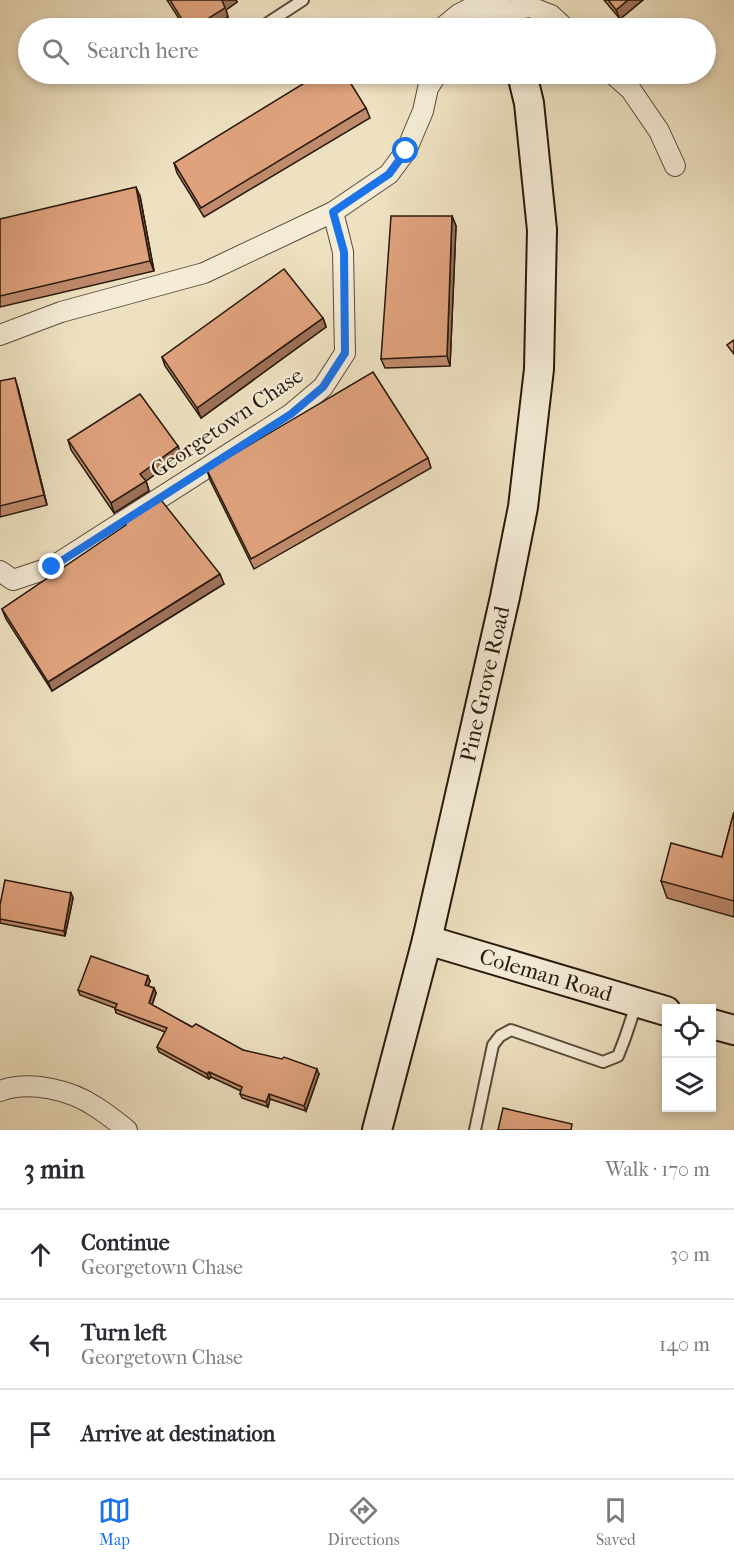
<!DOCTYPE html>
<html lang="en">
<head>
<meta charset="utf-8">
<style>
	:root { --surface:#fff; --page:#f2f2f3; --text:#2b2b33; --muted:#7c7c81; --line:#e1e1e2; --accent:#1a73e8 }
	body { margin:0; font-family:"IM FELL French Canon",serif; background:var(--page); color:var(--text) }
	.controls { position:absolute; right:18px; bottom:18px; display:grid; overflow:hidden; border-radius:0px; box-shadow:0 3px 9px #0003 }
	.controls button { width:54px; height:54px; display:grid; place-items:center; padding:0; border:0; border-bottom:2px solid var(--line); background:var(--surface); color:var(--text); font:30px sans-serif }
	.stop { position:absolute; width:18px; height:18px; margin:-14px; border:4px solid #1a73e8; border-radius:50%; background:#fff }
	.stop.end { background:#1a73e8; border-color:#fff; box-shadow:0 2px 6px #0008 }
	.list { margin:0; padding:0; list-style:none }
	h2 { display:flex; justify-content:space-between; align-items:center; height:78px; margin:0; padding:0 24px; font-size:26px }
	h2 small { font-size:20px; font-weight:400; color:var(--muted) }
	.list li { display:grid; grid-template-columns:39px 1fr auto; gap:18px; align-items:center; box-sizing:border-box; height:90px; padding:0 24px; border-top:2px solid var(--line) }
	.list b { display:block; font-size:22px; white-space:nowrap }
	.list p { margin:0; font-size:20px; white-space:nowrap; color:var(--muted) }
	.list em { font-size:20px; font-style:normal; color:var(--muted) }
	.icon { flex:none; width:33px; height:33px; fill:none; stroke:currentColor; stroke-width:2; stroke-linecap:round; stroke-linejoin:round }
	.map { position:relative; flex:none; width:734px; height:1130px; overflow:hidden }
	.search { position:absolute; background:var(--surface); box-shadow:0 3px 9px #0003; left:18px; right:18px; top:18px; height:66px; display:flex; align-items:center; gap:15px; box-sizing:border-box; padding:0 21px; border-radius:33px; color:var(--muted); font-size:22px }
	.sheet { height:348px; background:var(--surface) }
	nav { display:flex; justify-content:space-around; align-items:center; box-sizing:border-box; height:84px; border-top:2px solid var(--line); background:var(--surface); font-size:16px; color:var(--muted) }
	nav a { display:grid; justify-items:center; gap:3px }
	nav .on { color:var(--accent) }
	.map>svg:first-child { display:block }
	.lines { fill:none; stroke-linecap:round; stroke-linejoin:round }
	.lane-casing { stroke:#594a3a; stroke-width:14 }
	.street-casing { stroke:#594a3a; stroke-width:22 }
	.secondary-casing { stroke:#27180d; stroke-width:32 }
	.lane { stroke:#f4ecd7; stroke-width:10 }
	.street { stroke:#f4ecd7; stroke-width:20 }
	.secondary { stroke:#f4ecd7; stroke-width:28 }
	.wall { fill:#c08b6c; stroke:#27180d; stroke-width:1.5 }
	.shaded-wall { fill:#9c7158; stroke:#27180d; stroke-width:1.5 }
	.building { fill:#dfa27d; stroke:#27180d; stroke-width:1.5 }
	.route { stroke:#1a73e8; stroke-width:8 }
	.labels { text-anchor:middle; dominant-baseline:central; stroke-width:4.5; stroke-linejoin:round; paint-order:stroke }
	.street-label { font-size:22px; fill:#27180d; stroke:#f4ecd7 }
</style>
</head>
<body>
<div class="map">
<svg width="734" height="1130" viewBox="0 0 734 1130">
	<rect width="100%" height="100%" fill="#eee1c1"/>
	<filter id="stains"><feTurbulence type="fractalNoise" baseFrequency=".00333" numOctaves="4"/><feColorMatrix values="0 0 0 0 .2 0 0 0 0 .09 0 0 0 0 .02 0 0 0 .5 -.17"/></filter>
	<radialGradient id="worn" r=".72"><stop offset=".6" stop-color="#630" stop-opacity="0"/><stop offset="1" stop-color="#630" stop-opacity=".3"/></radialGradient>
	<g class="lines">
		<g class="lane-casing">
			<g id="lane">
				<path d="M260 28 303 0"/>
				<path d="M475 1130 493 1045 500 1036 511 1030 603 1062 618 1056 625 1038 637 1002"/>
			</g>
		</g>
		<g class="street-casing">
			<g id="street">
				<path d="M442 28 459 14 469 9 500 12 530 7 551 15 565 28"/>
				<path d="M613 74 631 90 659 131 675 166"/>
				<path d="M0 335 61 312 204 273 333 212"/>
				<path d="M0 571 13 580 52 567 291 414 323 387 345 353 343 252 333 212 389 174 406 151 423 111 428 88 437 74"/>
				<path d="M0 1091C30 1080 71 1090 96 1107 107 1114 117 1122 127 1130"/>
			</g>
		</g>
		<g class="secondary-casing">
			<g id="secondary">
				<path d="M494 0 506 28"/>
				<path id="s1" d="M427 940 666 1011"/>
				<path d="M712 1024 734 1030"/>
				<path id="s2" d="M377 1130 427 940 505 597 523 507 539 369 542 230 529 103 522 74"/>
			</g>
		</g>
		<use href="#lane" class="lane"/>
		<use href="#street" class="street"/>
		<use href="#secondary" class="secondary"/>
	</g>
	<g class="wall">
		<path d="M167 0H236L237 2 226 10 228 17 210 28H185Z"/>
		<path d="M604 0H643L620 19Z"/>
		<path d="M366 108 370 118 204 217 177 173 174 163Z"/>
		<path d="M140 196 154 271 0 307V219Z"/>
		<path d="M452 216 456 226 450 366 385 368 381 359Z"/>
		<path d="M323 318 326 327 201 418 165 366 162 357Z"/>
		<path d="M0 381 18 388 47 505 0 517Z"/>
		<path d="M68 440 178 446 181 456 146 481 149 491 114 513 71 450Z"/>
		<path d="M428 458 431 468 254 569 210 480 207 470Z"/>
		<path d="M124 523 224 584 52 691 6 619 2 609 125 526Z"/>
		<path d="M734 812V917L667 898 661 881 722 857Z"/>
		<path d="M71 893 73 898 65 936 0 923V905Z"/>
		<path d="M150 981 148 986 154 988 156 993 152 1005 192 1027 243 1050 319 1074 306 1111 270 1099 268 1107 242 1098 240 1094 241 1091 211 1077 209 1079 159 1052 157 1047 165 1032 116 1013 115 1008 80 995 78 990Z"/>
	</g>
	<g class="shaded-wall">
		<path d="M223 0H236L237 2 226 10 228 17 210 28H199L198 25Z"/>
		<path d="M628 0H643L620 19 616 10Z"/>
		<path d="M195 20 198 28H187L186 26Z"/>
		<path d="M136 187 140 196 154 271 150 261Z"/>
		<path d="M452 216 456 226 450 366 447 356Z"/>
		<path d="M323 318 326 327 201 418 197 408Z"/>
		<path d="M15 378 18 388 47 505 44 495Z"/>
		<path d="M178 446 181 456 146 481 149 491 114 513 111 503 140 474Z"/>
		<path d="M220 574 224 584 52 691 48 682Z"/>
		<path d="M71 893 73 898 65 936 64 931Z"/>
		<path d="M148 976 150 981 147 990 145 985Z"/>
		<path d="M154 988 156 993 151 1008 149 1003Z"/>
		<path d="M317 1069 319 1074 306 1111 304 1106Z"/>
		<path d="M209 1072 211 1077 209 1079 207 1074Z"/>
		<path d="M269 1094 270 1099 268 1107 266 1102Z"/>
	</g>
	<g class="building">
		<path d="M170 0H223H222L225 8 198 25 195 20 186 26Z"/>
		<path d="M608 0H628L616 10Z"/>
		<path d="M319 74H345L366 108 201 208 174 163Z"/>
		<path d="M136 187 150 261 0 296V219Z"/>
		<path d="M391 216H452L447 356 381 359Z"/>
		<path d="M284 269 323 318 197 408 162 357Z"/>
		<path d="M734 340V354L727 345Z"/>
		<path d="M373 372 428 458 251 559 207 470Z"/>
		<path d="M15 378 44 495 0 506V381Z"/>
		<path d="M140 394 178 446 140 474 146 481 111 503 68 440Z"/>
		<path d="M161 500 220 574 48 682 2 609 126 525 124 523Z"/>
		<path d="M734 812V901L661 881 671 843 722 857Z"/>
		<path d="M5 880 71 893 64 931 0 919V905Z"/>
		<path d="M91 956 148 976 145 985 154 988 149 1003 192 1027 196 1024 243 1050 282 1059 284 1057 317 1069 304 1106 269 1094 266 1102 240 1094 242 1087 209 1072 207 1074 157 1047 167 1028 115 1009 117 1004 78 990Z"/>
		<path d="M503 1108 572 1124 571 1130H498Z"/>
	</g>
	<g class="lines">
		<path class="route" d="M52 567 291 414 323 387 345 353 344 252 333 212 389 174 406 151"/>
	</g>
	<g class="labels">
		<g class="street-label">
			<text transform="translate(227 423) rotate(-34)">Georgetown Chase</text>
			<text stroke="none"><textPath href="#s2" startOffset="459">Pine Grove Road</textPath></text>
			<text stroke="none"><textPath href="#s1" startOffset="124">Coleman Road</textPath></text>
		</g>
	</g>
	<rect width="100%" height="100%" filter="url(#stains)"/>
	<rect width="100%" height="100%" fill="url(#worn)"/>
</svg>
<div class="controls">
<button><svg class="icon" aria-label="locate" viewBox="0 0 24 24"><circle cx="12" cy="12" r="6"/><path d="M12 2v4M12 18v4M2 12h4M18 12h4"/></svg></button>
<button><svg class="icon" aria-label="layers" viewBox="0 0 24 24"><path d="M12 4l9 5-9 5-9-5zM3 14l9 5 9-5"/></svg></button>
</div>
<div class="stop" style="left:406px;top:151px"></div>
<div class="stop end" style="left:52px;top:567px"></div>
<div class="search"><svg class="icon" aria-label="search" viewBox="0 0 24 24"><circle cx="10" cy="10" r="6"/><path d="M15 15l6 6"/></svg>Search here</div>
</div>
<section class="sheet">
<h2>3 min<small>Walk · 170 m</small></h2>
<ul class="list">
<li><svg class="icon" aria-label="ahead" viewBox="0 0 24 24"><path d="M12 20V5M6 11l6-6 6 6"/></svg><div><b>Continue</b><p>Georgetown Chase</p></div><em>30 m</em></li>
<li><svg class="icon" aria-label="left" viewBox="0 0 24 24"><path d="M17 20v-9H6M10 6l-5 5 5 5"/></svg><div><b>Turn left</b><p>Georgetown Chase</p></div><em>140 m</em></li>
<li><svg class="icon" aria-label="arrive" viewBox="0 0 24 24"><path d="M6 21V4h12l-3 4 3 4H6"/></svg><div><b>Arrive at destination</b></div></li>
</ul>
</section>
<nav>
<a class="on"><svg class="icon" aria-label="map" viewBox="0 0 24 24"><path d="M3 6l6-2 6 2 6-2v14l-6 2-6-2-6 2zM9 4v14M15 6v14"/></svg>Map</a>
<a><svg class="icon" aria-label="directions" viewBox="0 0 24 24"><path d="M12 3l9 9-9 9-9-9zM9 14v-3h6M13 9l2 2-2 2"/></svg>Directions</a>
<a><svg class="icon" aria-label="saved" viewBox="0 0 24 24"><path d="M7 4h10v16l-5-4-5 4z"/></svg>Saved</a>
</nav>
</body>
</html>
